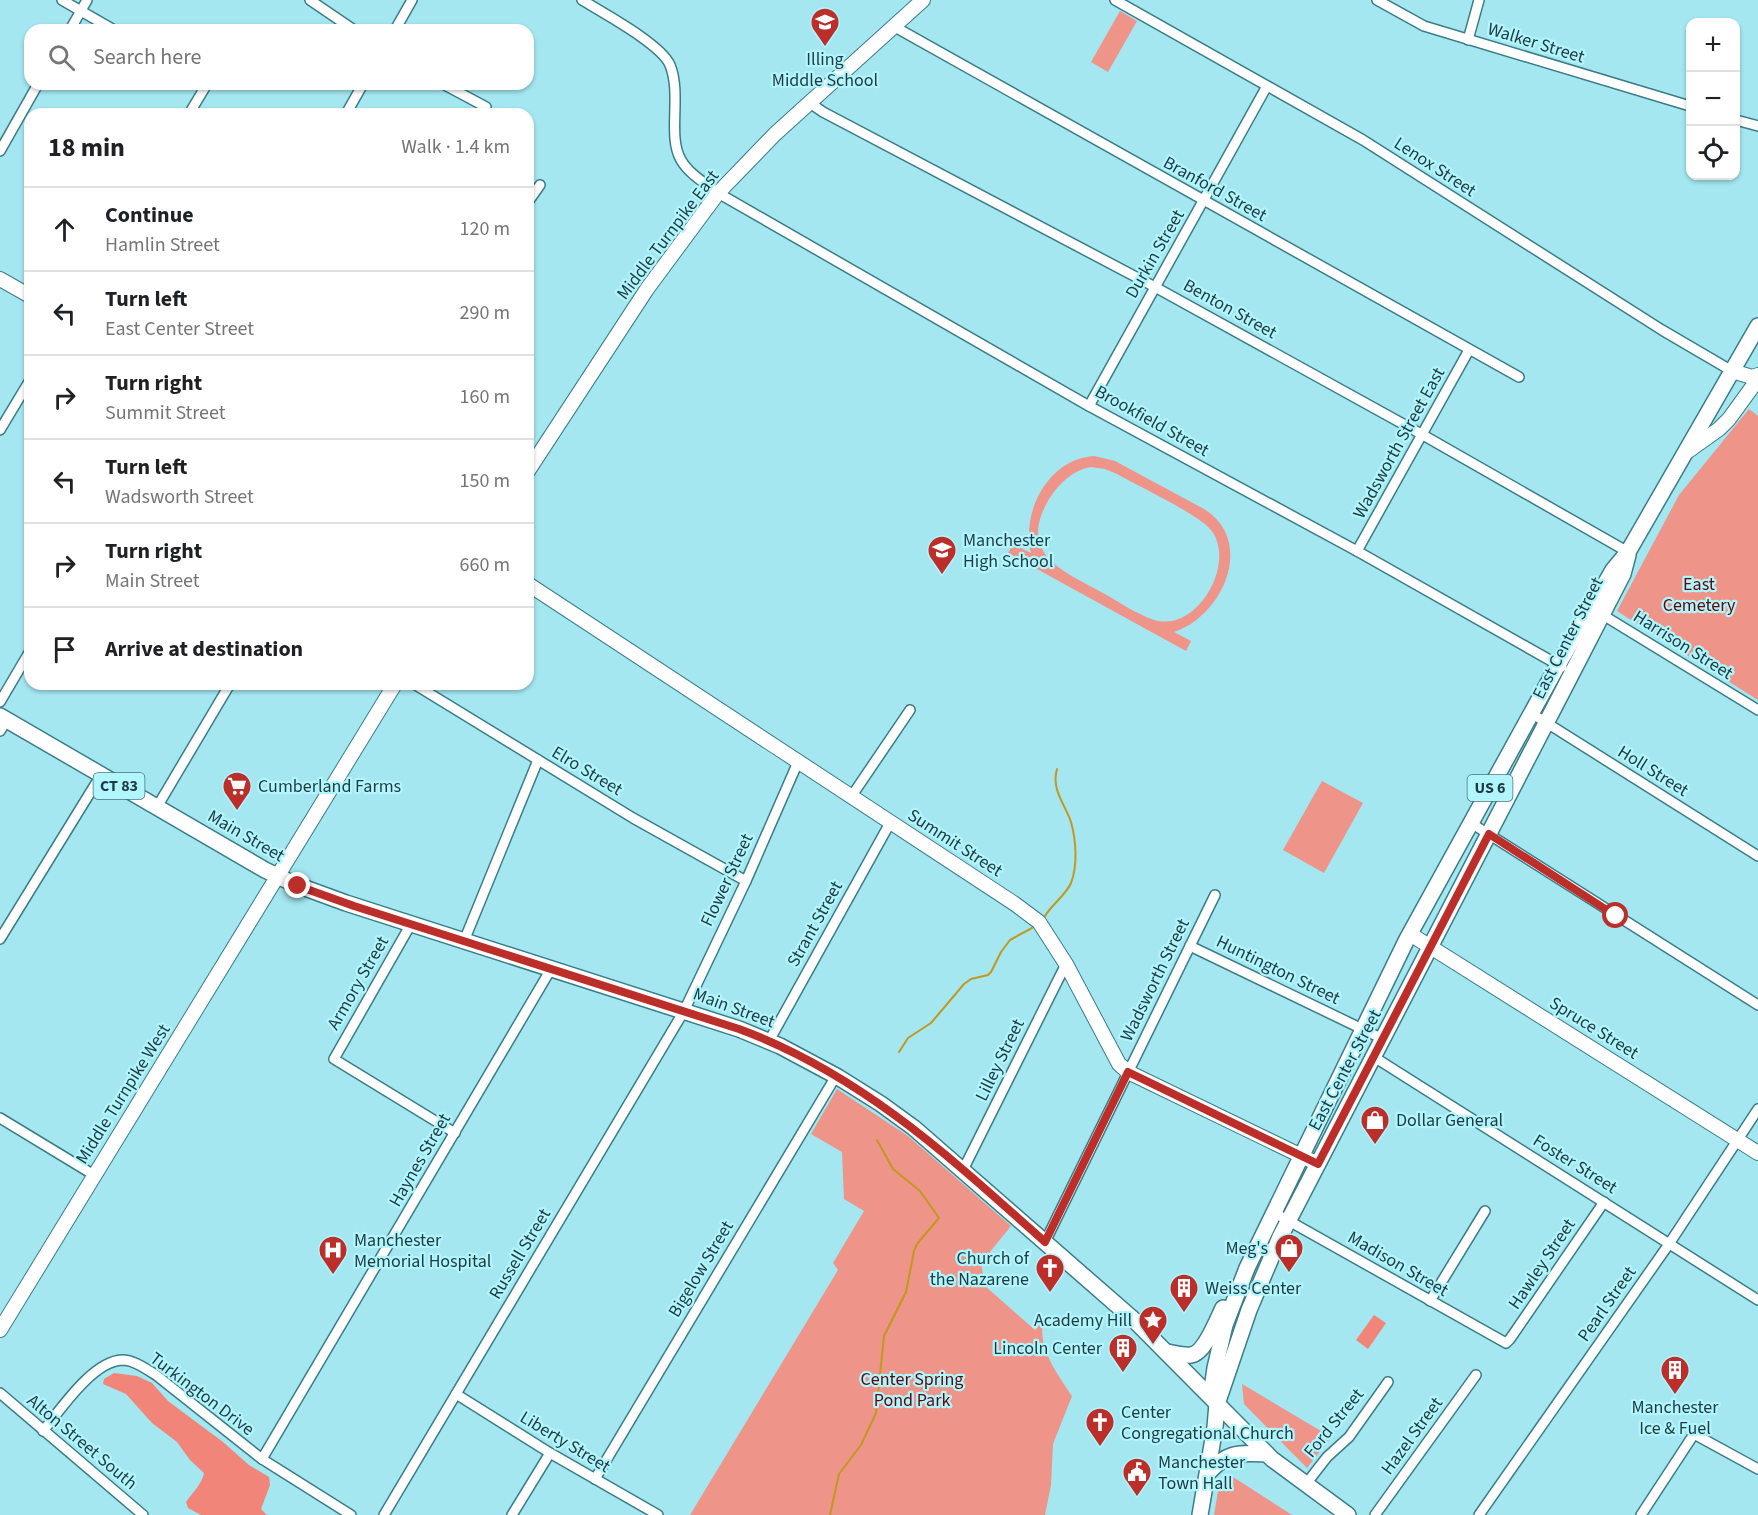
<!DOCTYPE html>
<html lang="en">
<head>
<meta charset="utf-8">
<style>
	:root { --surface:#fff; --page:#f6f6f6; --text:#202124; --muted:#757577; --line:#e0e0e0 }
	body { margin:0; font-family:"Source Sans 3",sans-serif; background:var(--page); color:var(--text) }
	.controls { position:absolute; right:18px; top:18px; display:grid; overflow:hidden; border-radius:12px; box-shadow:0 2px 4px #0004 }
	.controls button { width:54px; height:54px; display:grid; place-items:center; padding:0; border:0; border-bottom:2px solid var(--line); background:var(--surface); color:var(--text); font:30px sans-serif }
	.stop { position:absolute; width:18px; height:18px; margin:-14px; border:4px solid #bc2e29; border-radius:50%; background:#fff }
	.stop.end { background:#bc2e29; border-color:#fff; box-shadow:0 2px 6px #0008 }
	.list { margin:0; padding:0; list-style:none }
	h2 { display:flex; justify-content:space-between; align-items:center; height:78px; margin:0; padding:0 24px; font-size:26px }
	h2 small { font-size:20px; font-weight:400; color:var(--muted) }
	.list li { display:grid; grid-template-columns:39px 1fr auto; gap:18px; align-items:center; box-sizing:border-box; height:84px; padding:0 24px; border-top:2px solid var(--line) }
	.list b { display:block; font-size:22px; white-space:nowrap }
	.list p { margin:0; font-size:20px; white-space:nowrap; color:var(--muted) }
	.list em { font-size:20px; font-style:normal; color:var(--muted) }
	.icon { flex:none; width:33px; height:33px; fill:none; stroke:currentColor; stroke-width:2; stroke-linecap:round; stroke-linejoin:round }
	.map { position:relative; flex:none; width:1758px; height:1515px; overflow:hidden }
	.search { position:absolute; background:var(--surface); box-shadow:0 2px 4px #0004; left:24px; top:24px; width:510px; height:66px; display:flex; align-items:center; gap:15px; box-sizing:border-box; padding:0 21px; border-radius:18px; color:var(--muted); font-size:22px }
	.panel { position:absolute; background:var(--surface); box-shadow:0 2px 4px #0004; left:24px; top:108px; width:510px; height:582px; border-radius:18px }
	.map>svg:first-child { display:block }
	.green { fill:#ef9489; fill-rule:evenodd }
	.forest { fill:#f28579 }
	.lines { fill:none; stroke-linecap:round; stroke-linejoin:round }
	.stream { stroke:#c2981f; stroke-width:2 }
	.street-casing { stroke:#3b7d87; stroke-width:12 }
	.secondary-casing { stroke:#3b7d87; stroke-width:16 }
	.primary-casing { stroke:#3b7d87; stroke-width:18 }
	.street { stroke:#fff; stroke-width:9 }
	.secondary { stroke:#fff; stroke-width:14 }
	.primary { stroke:#fff; stroke-width:15 }
	.route { stroke:#bc2e29; stroke-width:8 }
	.labels { text-anchor:middle; dominant-baseline:central; stroke-width:4.5; stroke-linejoin:round; paint-order:stroke }
	.shield { fill:#b1f5ff; stroke:#4b7379; stroke-width:1.5 }
	.shield-label { font-size:16px; font-weight:bold; fill:#1f3b3f }
	.street-label { font-size:18px; fill:#1f3b3f; stroke:#b1f5ff }
	.poi-label { font-size:18px; fill:#1f3b3f; stroke:#b1f5ff; text-anchor:start }
	.park-label { font-size:18px; fill:#5f0708; stroke:#b1f5ff }
</style>
</head>
<body>
<div class="map">
<svg width="1758" height="1515" viewBox="0 0 1758 1515">
	<rect width="100%" height="100%" fill="#a4e7f1"/>
	<g class="green">
		<path d="M1120 11 1137 21 1108 72 1091 62Z"/>
		<path d="M1749 409 1758 416V700L1617 611 1679 495Z"/>
		<path d="M1094 456 1115 461 1204 509C1256 541 1223 616 1174 632L1191 641 1186 651 1008 553 1013 544 1031 553C1021 512 1048 459 1094 456ZM1091 467 1105 469 1117 474C1138 486 1198 514 1211 530 1237 563 1197 633 1154 620 1136 614 1118 601 1101 592 1061 570 1017 554 1049 499 1059 483 1073 470 1091 467Z"/>
		<path d="M1322 781 1363 803 1324 873 1283 850Z"/>
		<path d="M837 1089 908 1136 1011 1226 981 1263 985 1286 1035 1330 1045 1318C1034 1344 1059 1376 1072 1396L1053 1444 1051 1485 1045 1515H690L838 1270 833 1263 864 1211 844 1199 842 1152 811 1134Z"/>
		<path d="M1242 1384 1331 1437 1307 1468 1244 1404Z"/>
		<path d="M1233 1477 1292 1515H1214L1219 1485Z"/>
	</g>
	<g class="forest">
		<path d="M1374 1315 1386 1323 1368 1349 1356 1340Z"/>
		<path d="M114 1373 137 1376 152 1383 168 1401 223 1442 249 1465 269 1477 270 1485 261 1509 267 1515H201L188 1508 186 1502C193 1492 202 1484 204 1473L190 1460 177 1442 152 1423 126 1394 103 1384 104 1379Z"/>
	</g>
	<g class="lines">
		<g class="stream">
			<path d="M1045 916C1052 904 1066 895 1071 883 1078 865 1076 840 1071 822 1065 804 1051 790 1057 769"/>
			<path d="M899 1052 908 1038 931 1023 964 984 971 979 988 975 991 972 1001 952 1010 940 1032 928"/>
			<path d="M830 1515 839 1474 861 1445 876 1413 884 1336 906 1292 914 1251 917 1244 939 1218 920 1191 893 1169 877 1140"/>
		</g>
		<g class="street-casing">
			<g id="street">
				<path d="M62 0 114 30"/>
				<path d="M310 0 354 30"/>
				<path d="M582 0C603 13 661 44 670 65 682 95 667 136 681 160 689 174 705 183 718 193L1089 406 1357 551 1562 667"/>
				<path d="M1115 0 1363 140 1662 330 1732 371"/>
				<path d="M1377 0 1424 26 1690 106"/>
				<path d="M895 27 1519 377"/>
				<path d="M70 30 87 0"/>
				<path d="M395 30 412 0"/>
				<path d="M1468 40 1479 0"/>
				<path d="M443 84 486 107"/>
				<path d="M810 103 823 112 1155 287 1423 435 1628 552"/>
				<path d="M189 114 207 84"/>
				<path d="M346 114 363 84"/>
				<path d="M1736 120 1758 126"/>
				<path d="M0 151 38 84"/>
				<path d="M528 202 540 185"/>
				<path d="M1089 406 1267 86"/>
				<path d="M0 430 30 380"/>
				<path d="M1357 551 1469 350"/>
				<path d="M1598 612 1758 710"/>
				<path d="M414 684 633 818 746 881"/>
				<path d="M0 702 30 651"/>
				<path d="M1531 713 1758 856"/>
				<path d="M0 731 7 720"/>
				<path d="M851 797 910 710"/>
				<path d="M157 807 230 684"/>
				<path d="M1471 823 1758 1005"/>
				<path d="M411 924 334 1059 455 1133"/>
				<path d="M0 939 101 775"/>
				<path d="M464 941 538 760"/>
				<path d="M1190 946 1383 1039"/>
				<path d="M769 1041 890 823"/>
				<path d="M1374 1057 1758 1300"/>
				<path d="M0 1118 94 1175"/>
				<path d="M963 1170 1066 964"/>
				<path d="M1273 1212 1506 1343 1510 1339 1604 1202"/>
				<path d="M1045 1242 1215 895"/>
				<path d="M1430 1301 1485 1211"/>
				<path d="M0 1393 143 1515"/>
				<path d="M456 1394 550 1453 658 1515"/>
				<path d="M43 1431C61 1409 93 1361 122 1360 134 1360 146 1369 156 1375L262 1459 351 1515"/>
				<path d="M262 1459 551 969"/>
				<path d="M595 1479 836 1076"/>
				<path d="M1306 1484 1327 1457 1349 1437 1388 1382"/>
				<path d="M384 1515 684 1011 746 881 798 762"/>
				<path d="M512 1515 550 1453"/>
				<path d="M1375 1515 1476 1375"/>
				<path d="M1479 1515 1669 1244 1758 1109"/>
				<path d="M1641 1515 1694 1434 1758 1469"/>
			</g>
		</g>
		<g class="secondary-casing">
			<g id="secondary">
				<path d="M0 279 30 296"/>
				<path d="M1732 371 1752 377 1758 375"/>
				<path d="M1684 454 1719 429 1729 419 1758 379"/>
				<path d="M528 471 647 289 718 193 775 134 923 0"/>
				<path d="M528 584 1015 904 1039 922 1066 964 1119 1064 1128 1072 1318 1164"/>
				<path d="M1410 934 1758 1153"/>
				<path d="M0 1330 395 684"/>
			</g>
		</g>
		<g class="primary-casing">
			<g id="primary">
				<path d="M0 716 265 870 294 884 346 903 739 1029 780 1046 838 1077 881 1104 914 1128 1134 1320 1272 1459 1348 1515"/>
				<path d="M1166 1352C1174 1353 1183 1356 1191 1355 1205 1353 1217 1320 1223 1308"/>
				<path d="M1217 1404 1249 1310 1280 1237 1572 673 1623 574 1628 555"/>
				<path d="M1208 1473C1228 1451 1238 1453 1267 1454"/>
				<path d="M1200 1515 1215 1427 1217 1404 1213 1382 1215 1368 1225 1325 1247 1268 1407 939 1558 665 1613 570 1628 552 1758 326"/>
			</g>
		</g>
		<use href="#street" class="street"/>
		<use href="#secondary" class="secondary"/>
		<use href="#primary" class="primary"/>
	</g>
	<g class="lines">
		<path class="route" d="M298 886 354 906 739 1029C861 1074 951 1158 1045 1242L1128 1072 1318 1164 1489 834 1616 916"/>
	</g>
	<defs>
		<g id="school-pin" transform="scale(1.5)"><path d="M0 17L-7.5 6A9.5 9.5 0 1 1 7.5 6Z" fill="#bc2e29" stroke="#b1f5ff"/><path d="M0-5L7-2L0 1L-7-2ZM-4 1L0 2.5L4 1V4Q0 6-4 4Z" fill="#fff"/></g>
		<g id="supermarket-pin" transform="scale(1.5)"><path d="M0 17L-7.5 6A9.5 9.5 0 1 1 7.5 6Z" fill="#bc2e29" stroke="#b1f5ff"/><path d="M-6-5.5h2.5l.6 2H6L4.5 2H-2.5L-4.4-4H-6ZM-1.5 3.2a1.3 1.3 0 1 0 .1 0ZM3 3.2a1.3 1.3 0 1 0 .1 0Z" fill="#fff"/></g>
		<g id="shop-pin" transform="scale(1.5)"><path d="M0 17L-7.5 6A9.5 9.5 0 1 1 7.5 6Z" fill="#bc2e29" stroke="#b1f5ff"/><path d="M-5-2.5h2.3a2.7 3.5 0 0 1 5.4 0H5L5.5 6h-11ZM-1.5-2.5h3a1.5 2.3 0 0 0-3 0Z" fill="#fff"/></g>
		<g id="hospital-pin" transform="scale(1.5)"><path d="M0 17L-7.5 6A9.5 9.5 0 1 1 7.5 6Z" fill="#bc2e29" stroke="#b1f5ff"/><path d="M-5-5h3v3.5h4V-5h3V5h-3V1.5h-4V5h-3Z" fill="#fff"/></g>
		<g id="church-pin" transform="scale(1.5)"><path d="M0 17L-7.5 6A9.5 9.5 0 1 1 7.5 6Z" fill="#bc2e29" stroke="#b1f5ff"/><path d="M-1.2-6h2.4v3.5h3.3v2.4h-3.3V6h-2.4V-.1h-3.3v-2.4h3.3Z" fill="#fff"/></g>
		<g id="building-pin" transform="scale(1.5)"><path d="M0 17L-7.5 6A9.5 9.5 0 1 1 7.5 6Z" fill="#bc2e29" stroke="#b1f5ff"/><path d="M-4-6H4V6H1V3H-1V6H-4ZM-2.5-4.3h1.7v1.8h-1.7ZM.8-4.3h1.7v1.8H.8ZM-2.5-1h1.7V.8h-1.7ZM.8-1h1.7V.8H.8Z" fill="#fff"/></g>
		<g id="sight-pin" transform="scale(1.5)"><path d="M0 17L-7.5 6A9.5 9.5 0 1 1 7.5 6Z" fill="#bc2e29" stroke="#b1f5ff"/><path d="M0-6L1.8-2.2L6-1.7L2.9 1.2L3.7 5.4L0 3.3L-3.7 5.4L-2.9 1.2L-6-1.7L-1.8-2.2Z" fill="#fff"/></g>
		<g id="civic-pin" transform="scale(1.5)"><path d="M0 17L-7.5 6A9.5 9.5 0 1 1 7.5 6Z" fill="#bc2e29" stroke="#b1f5ff"/><path d="M-.6-6.5H3V-4.5H.6V-3L4-1V1h2V6H-6V1h2V-1L-.6-3ZM-1.2 2.5V6h2.4V2.5Z" fill="#fff"/></g>
	</defs>
	<g fill-rule="evenodd">
		<use href="#school-pin" x="825" y="22"/>
		<use href="#school-pin" x="942" y="550"/>
		<use href="#supermarket-pin" x="237" y="786"/>
		<use href="#shop-pin" x="1375" y="1120"/>
		<use href="#shop-pin" x="1289" y="1248"/>
		<use href="#hospital-pin" x="333" y="1250"/>
		<use href="#church-pin" x="1050" y="1268"/>
		<use href="#building-pin" x="1184" y="1288"/>
		<use href="#sight-pin" x="1153" y="1320"/>
		<use href="#building-pin" x="1123" y="1348"/>
		<use href="#building-pin" x="1675" y="1370"/>
		<use href="#church-pin" x="1100" y="1422"/>
		<use href="#civic-pin" x="1137" y="1472"/>
	</g>
	<g class="labels">
		<g class="shield">
			<rect x="93.5" y="773" width="51" height="26" rx="4.5"/>
			<rect x="1467.5" y="775" width="45" height="26" rx="4.5"/>
		</g>
		<g class="shield-label">
			<text x="119" y="786">CT 83</text>
			<text x="1490" y="788">US 6</text>
		</g>
		<g class="street-label">
			<text transform="translate(1536 43) rotate(17)">Walker Street</text>
			<text transform="translate(1435 167) rotate(33)">Lenox Street</text>
			<text transform="translate(1215 189) rotate(29)">Branford Street</text>
			<text transform="translate(668 235) rotate(-53)">Middle Turnpike East</text>
			<text transform="translate(1155 254) rotate(-60)">Durkin Street</text>
			<text transform="translate(1230 309) rotate(29)">Benton Street</text>
			<text transform="translate(1152 421) rotate(29)">Brookfield Street</text>
			<text transform="translate(1399 443) rotate(-61)">Wadsworth Street East</text>
			<text transform="translate(1568 638) rotate(-63)">East Center Street</text>
			<text transform="translate(1683 645) rotate(32)">Harrison Street</text>
			<text transform="translate(587 771) rotate(31)">Elro Street</text>
			<text transform="translate(1653 771) rotate(32)">Holl Street</text>
			<text transform="translate(246 836) rotate(30)">Main Street</text>
			<text transform="translate(955 843) rotate(33)">Summit Street</text>
			<text transform="translate(727 880) rotate(-65)">Flower Street</text>
			<text transform="translate(815 924) rotate(-61)">Strant Street</text>
			<text transform="translate(1278 970) rotate(26)">Huntington Street</text>
			<text transform="translate(1155 980) rotate(-64)">Wadsworth Street</text>
			<text transform="translate(358 983) rotate(-60)">Armory Street</text>
			<text transform="translate(734 1008) rotate(20)">Main Street</text>
			<text transform="translate(1594 1028) rotate(32)">Spruce Street</text>
			<text transform="translate(1000 1060) rotate(-64)">Lilley Street</text>
			<text transform="translate(1345 1070) rotate(-62)">East Center Street</text>
			<text transform="translate(123 1094) rotate(-58)">Middle Turnpike West</text>
			<text transform="translate(420 1160) rotate(-60)">Haynes Street</text>
			<text transform="translate(1575 1164) rotate(32)">Foster Street</text>
			<text transform="translate(520 1254) rotate(-59)">Russell Street</text>
			<text transform="translate(1398 1264) rotate(30)">Madison Street</text>
			<text transform="translate(1542 1264) rotate(-56)">Hawley Street</text>
			<text transform="translate(701 1269) rotate(-59)">Bigelow Street</text>
			<text transform="translate(1607 1304) rotate(-55)">Pearl Street</text>
			<text transform="translate(202 1394) rotate(37)">Turkington Drive</text>
			<text transform="translate(1334 1423) rotate(-51)">Ford Street</text>
			<text transform="translate(1412 1436) rotate(-54)">Hazel Street</text>
			<text transform="translate(82 1442) rotate(40)">Alton Street South</text>
			<text transform="translate(565 1442) rotate(31)">Liberty Street</text>
		</g>
		<g class="poi-label">
			<text x="825" y="59" text-anchor="middle">Illing<tspan x="825" dy="21">Middle School</tspan></text>
			<text x="963" y="540">Manchester<tspan x="963" dy="21">High School</tspan></text>
			<text x="258" y="786">Cumberland Farms</text>
			<text x="1396" y="1120">Dollar General</text>
			<text x="354" y="1240">Manchester<tspan x="354" dy="21">Memorial Hospital</tspan></text>
			<text x="1268" y="1248" text-anchor="end">Meg's</text>
			<text x="1029" y="1258" text-anchor="end">Church of<tspan x="1029" dy="21">the Nazarene</tspan></text>
			<text x="1205" y="1288">Weiss Center</text>
			<text x="1132" y="1320" text-anchor="end">Academy Hill</text>
			<text x="1102" y="1348" text-anchor="end">Lincoln Center</text>
			<text x="1675" y="1407" text-anchor="middle">Manchester<tspan x="1675" dy="21">Ice &amp; Fuel</tspan></text>
			<text x="1121" y="1412">Center<tspan x="1121" dy="21">Congregational Church</tspan></text>
			<text x="1158" y="1462">Manchester<tspan x="1158" dy="21">Town Hall</tspan></text>
		</g>
		<g class="park-label">
			<text x="1699" y="584">East<tspan x="1699" dy="21">Cemetery</tspan></text>
			<text x="912" y="1379">Center Spring<tspan x="912" dy="21">Pond Park</tspan></text>
		</g>
	</g>
</svg>
<div class="controls">
<button>+</button>
<button>−</button>
<button><svg class="icon" aria-label="locate" viewBox="0 0 24 24"><circle cx="12" cy="12" r="6"/><path d="M12 2v4M12 18v4M2 12h4M18 12h4"/></svg></button>
</div>
<div class="stop" style="left:1616px;top:916px"></div>
<div class="stop end" style="left:298px;top:886px"></div>
<div class="search"><svg class="icon" aria-label="search" viewBox="0 0 24 24"><circle cx="10" cy="10" r="6"/><path d="M15 15l6 6"/></svg>Search here</div>
<section class="panel">
<h2>18 min<small>Walk · 1.4 km</small></h2>
<ul class="list">
<li><svg class="icon" aria-label="ahead" viewBox="0 0 24 24"><path d="M12 20V5M6 11l6-6 6 6"/></svg><div><b>Continue</b><p>Hamlin Street</p></div><em>120 m</em></li>
<li><svg class="icon" aria-label="left" viewBox="0 0 24 24"><path d="M17 20v-9H6M10 6l-5 5 5 5"/></svg><div><b>Turn left</b><p>East Center Street</p></div><em>290 m</em></li>
<li><svg class="icon" aria-label="right" viewBox="0 0 24 24"><path d="M7 20v-9h11M14 6l5 5-5 5"/></svg><div><b>Turn right</b><p>Summit Street</p></div><em>160 m</em></li>
<li><svg class="icon" aria-label="left" viewBox="0 0 24 24"><path d="M17 20v-9H6M10 6l-5 5 5 5"/></svg><div><b>Turn left</b><p>Wadsworth Street</p></div><em>150 m</em></li>
<li><svg class="icon" aria-label="right" viewBox="0 0 24 24"><path d="M7 20v-9h11M14 6l5 5-5 5"/></svg><div><b>Turn right</b><p>Main Street</p></div><em>660 m</em></li>
<li><svg class="icon" aria-label="arrive" viewBox="0 0 24 24"><path d="M6 21V4h12l-3 4 3 4H6"/></svg><div><b>Arrive at destination</b></div></li>
</ul>
</section>
</div>
</body>
</html>
